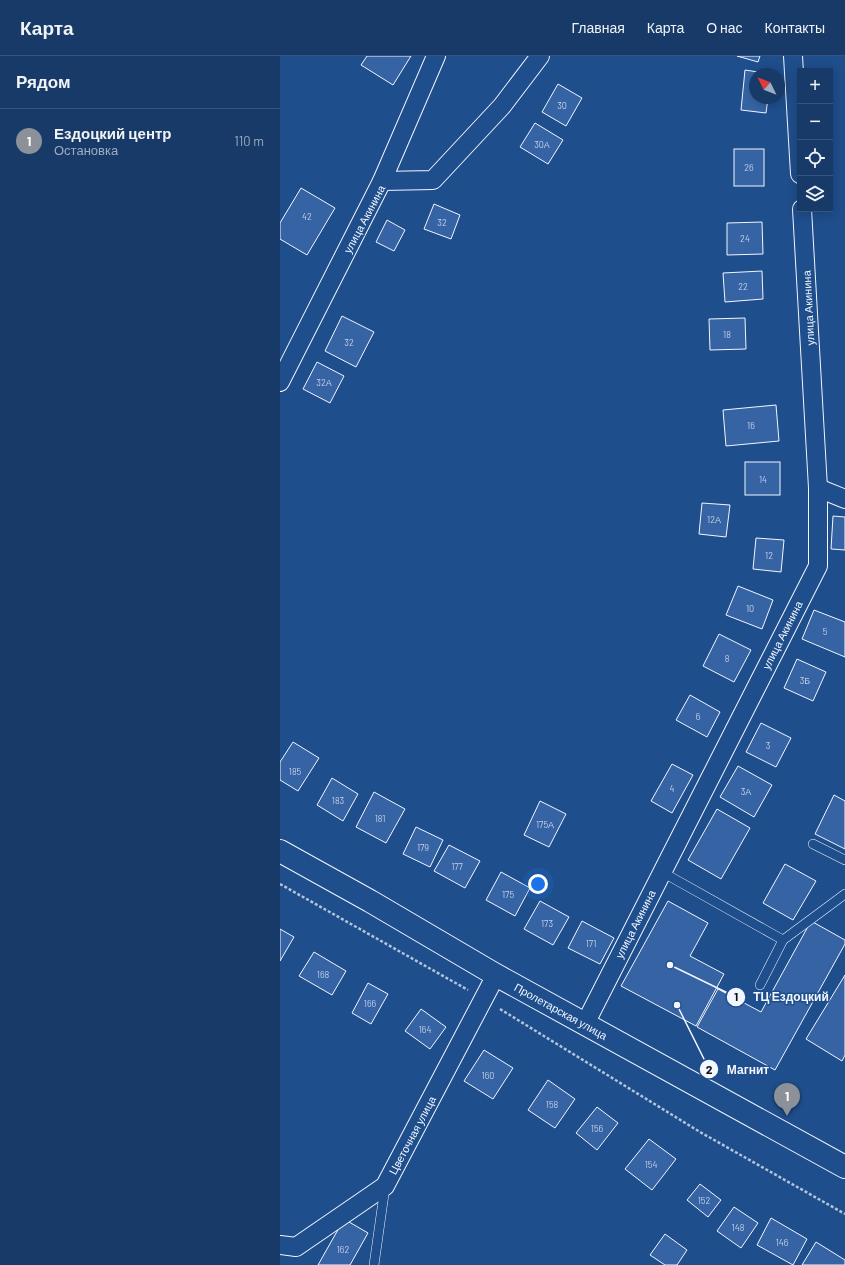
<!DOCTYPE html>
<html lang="ru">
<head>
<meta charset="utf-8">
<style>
	:root { --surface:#173a69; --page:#244571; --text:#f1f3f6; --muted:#9eadc0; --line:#36547d; --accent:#8c9099 }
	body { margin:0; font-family:Barlow,sans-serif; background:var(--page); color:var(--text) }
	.controls { position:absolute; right:12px; top:12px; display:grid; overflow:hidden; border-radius:0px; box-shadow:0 2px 10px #0003 }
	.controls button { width:36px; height:36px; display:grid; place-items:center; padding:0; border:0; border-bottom:1px solid var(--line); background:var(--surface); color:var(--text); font:20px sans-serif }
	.compass { position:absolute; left:469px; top:12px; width:36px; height:36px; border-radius:50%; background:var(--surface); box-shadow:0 2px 10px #0003; rotate:313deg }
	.you { position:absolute; left:258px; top:828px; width:14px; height:14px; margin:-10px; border:3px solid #fff; border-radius:50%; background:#1a73e8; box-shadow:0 0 0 6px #1a73e833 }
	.badge { display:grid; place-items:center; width:26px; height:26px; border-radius:50%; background:var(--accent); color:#fff; font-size:13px; font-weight:700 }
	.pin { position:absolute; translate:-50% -33px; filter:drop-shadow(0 1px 2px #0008) }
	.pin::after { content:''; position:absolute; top:21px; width:14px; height:12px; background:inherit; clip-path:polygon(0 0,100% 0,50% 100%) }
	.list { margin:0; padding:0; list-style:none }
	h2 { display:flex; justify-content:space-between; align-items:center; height:52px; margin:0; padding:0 16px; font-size:17px }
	h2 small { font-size:13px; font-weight:400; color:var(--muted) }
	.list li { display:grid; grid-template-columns:26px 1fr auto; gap:12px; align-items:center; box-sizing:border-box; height:64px; padding:0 16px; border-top:1px solid var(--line) }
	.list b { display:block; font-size:15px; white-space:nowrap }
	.list p { margin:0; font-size:13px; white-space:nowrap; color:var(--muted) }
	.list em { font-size:13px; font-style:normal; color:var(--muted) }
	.icon { flex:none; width:22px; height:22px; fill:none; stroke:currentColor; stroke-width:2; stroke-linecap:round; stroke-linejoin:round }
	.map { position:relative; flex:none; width:565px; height:1209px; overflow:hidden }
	header { display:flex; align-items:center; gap:24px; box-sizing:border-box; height:56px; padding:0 20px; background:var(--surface); border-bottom:1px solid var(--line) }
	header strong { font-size:19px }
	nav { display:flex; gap:22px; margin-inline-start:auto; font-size:14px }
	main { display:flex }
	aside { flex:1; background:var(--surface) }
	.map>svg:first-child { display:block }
	.building { fill:#3563a3; stroke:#f2f6ff }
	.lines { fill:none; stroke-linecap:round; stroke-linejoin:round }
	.service-casing { stroke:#f2f6ff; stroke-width:10 }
	.minor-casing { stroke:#f2f6ff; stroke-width:20 }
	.secondary-casing { stroke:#f2f6ff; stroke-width:24 }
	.path { stroke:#b3c4dc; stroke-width:2.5; stroke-dasharray:3 2; stroke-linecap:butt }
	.service { stroke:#1f4e8c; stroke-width:9 }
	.minor { stroke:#1f4e8c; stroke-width:18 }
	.secondary { stroke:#1f4e8c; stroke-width:22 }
	.labels { text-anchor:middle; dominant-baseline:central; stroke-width:3; stroke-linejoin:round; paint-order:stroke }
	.number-label { font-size:9px; fill:#c3d1e8 }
	.street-label { font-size:11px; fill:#f2f6ff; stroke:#1f4e8c }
	.leader { fill:none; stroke:#f2f6ff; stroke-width:1.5 }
	.callout-dot { fill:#f2f6ff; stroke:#1f4e8c; stroke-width:1.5 }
	.mark-label { font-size:12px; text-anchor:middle; font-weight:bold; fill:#111 }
	.callout-label { font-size:12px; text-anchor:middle; font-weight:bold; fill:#f2f6ff; stroke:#1f4e8c; stroke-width:3; stroke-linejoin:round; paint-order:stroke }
</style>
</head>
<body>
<header>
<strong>Карта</strong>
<nav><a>Главная</a><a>Карта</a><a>О нас</a><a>Контакты</a></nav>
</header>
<main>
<aside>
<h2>Рядом<small></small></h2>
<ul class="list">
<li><span class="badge">1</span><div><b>Ездоцкий центр</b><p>Остановка</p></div><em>110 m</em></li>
</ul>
</aside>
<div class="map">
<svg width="565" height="1209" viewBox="0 0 565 1209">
	<rect width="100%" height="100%" fill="#1f4e8c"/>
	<g class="building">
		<path d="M87 0H131L113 29 81 9Z"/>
		<path d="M457 0H480L478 6Z"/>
		<path d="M465 14 491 18H475V42H488L486 57 461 54Z"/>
		<path d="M278 28 302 42 286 70 262 56Z"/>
		<path d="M255 67 283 84 268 108 240 91Z"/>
		<rect x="454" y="93" width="30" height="37"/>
		<path d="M21 132 55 152 27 199 0 183V167Z"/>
		<path d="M154 148 180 159 171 183 144 173Z"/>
		<path d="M107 164 125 174 114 195 96 186Z"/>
		<path d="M482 166 483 198 447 199V167Z"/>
		<path d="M482 215 483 243 445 246 443 217Z"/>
		<path d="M62 260 94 276 76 311 45 295Z"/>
		<path d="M465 262 466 293 430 294 429 263Z"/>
		<path d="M37 306 64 320 50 347 23 333Z"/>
		<path d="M496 349 499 385 446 390 443 354Z"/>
		<rect x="465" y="406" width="35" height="33"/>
		<path d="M422 447 450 449 446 481 419 478Z"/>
		<path d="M553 460 565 461V494L551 493Z"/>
		<path d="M476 482 504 484 501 516 473 513Z"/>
		<path d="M458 530 493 544 482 573 446 559Z"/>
		<path d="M534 554 565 566V601L522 583Z"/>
		<path d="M439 578 471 594 454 626 423 610Z"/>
		<path d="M517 603 546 616 533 645 504 632Z"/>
		<path d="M410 639 440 656 427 681 396 664Z"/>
		<path d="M481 667 511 682 496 711 466 696Z"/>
		<path d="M13 686 39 702 18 735 0 724V706Z"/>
		<path d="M392 708 413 719 392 757 371 745Z"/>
		<path d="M458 710 492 729 474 761 440 741Z"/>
		<path d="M52 722 78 738 63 765 37 749Z"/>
		<path d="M94 736 125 753 106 787 76 771Z"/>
		<path d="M554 739 565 745V793L535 778Z"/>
		<path d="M260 745 286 758 269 791 244 779Z"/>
		<path d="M437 753 470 772 441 823 408 804Z"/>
		<path d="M136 771 163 784 150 811 123 798Z"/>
		<path d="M169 789 200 805 185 832 154 815Z"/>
		<path d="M505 808 536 825 513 864 483 847Z"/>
		<path d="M221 816 250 832 235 860 206 844Z"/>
		<path d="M260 845 289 861 273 889 244 873Z"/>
		<path d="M388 845 428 867 410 900 444 918 416 970 341 930Z"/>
		<path d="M302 865 334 882 320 908 288 892Z"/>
		<path d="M531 865 565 884V888L495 1014 417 971 438 933 481 956Z"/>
		<path d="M0 873 14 881 0 905Z"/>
		<path d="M34 896 66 915 52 939 19 920Z"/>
		<path d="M565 919V999L562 1005 526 983Z"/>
		<path d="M88 927 108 938 91 968 72 957Z"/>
		<path d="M141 953 166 971 150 993 125 975Z"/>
		<path d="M204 994 233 1012 213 1043 184 1025Z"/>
		<path d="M268 1024 295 1043 275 1072 248 1054Z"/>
		<path d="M317 1051 338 1067 317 1094 296 1077Z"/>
		<path d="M369 1083 396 1103 372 1134 345 1113Z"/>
		<path d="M420 1128 441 1144 428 1161 407 1144Z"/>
		<path d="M454 1151 478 1167 461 1192 437 1175Z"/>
		<path d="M491 1162 527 1183 513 1209 477 1189Z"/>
		<path d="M64 1163 88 1177 70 1209H38Z"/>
		<path d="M385 1178 407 1194 397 1209H385L370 1199Z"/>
		<path d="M536 1186 565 1204V1209H522Z"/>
	</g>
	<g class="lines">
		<g class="service-casing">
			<g id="service">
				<path d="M533 788 565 804"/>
				<path d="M382 816 503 884 565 838"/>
				<path d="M480 929 503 884"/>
				<path d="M94 1209 105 1131"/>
			</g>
		</g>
		<g class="minor-casing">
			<g id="minor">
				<path d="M513 0 520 118"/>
				<path d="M102 125 156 0"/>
				<path d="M0 326 102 125 153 124 222 50 260 0"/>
				<path d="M538 432 565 443"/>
				<path d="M305 968 538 510V432L522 153"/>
				<path d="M0 1189 16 1191 105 1130 216 919"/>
			</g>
		</g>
		<g class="secondary-casing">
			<path id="secondary" d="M0 795 90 845 216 919 565 1111"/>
		</g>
		<g class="path">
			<path d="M0 828 188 934"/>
			<path d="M220 953 420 1076 565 1158"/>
		</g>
		<use href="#service" class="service"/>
		<use href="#minor" class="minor"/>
		<use href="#secondary" class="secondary"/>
	</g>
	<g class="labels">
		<g class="number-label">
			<text x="282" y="49">30</text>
			<text x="262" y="88">30А</text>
			<text x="469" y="111">26</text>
			<text x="27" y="160">42</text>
			<text x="162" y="166">32</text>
			<text x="465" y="182">24</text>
			<text x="463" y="230">22</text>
			<text x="447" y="278">18</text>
			<text x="69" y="286">32</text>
			<text x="44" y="326">32А</text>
			<text x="471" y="369">16</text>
			<text x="483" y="423">14</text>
			<text x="434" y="463">12А</text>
			<text x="489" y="499">12</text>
			<text x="470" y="552">10</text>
			<text x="545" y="575">5</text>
			<text x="447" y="602">8</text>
			<text x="525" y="624">3Б</text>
			<text x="418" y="660">6</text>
			<text x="488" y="689">3</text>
			<text x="15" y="715">185</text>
			<text x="392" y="732">4</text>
			<text x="466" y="735">3А</text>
			<text x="58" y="744">183</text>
			<text x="100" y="762">181</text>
			<text x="265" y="768">175А</text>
			<text x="143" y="791">179</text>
			<text x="177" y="810">177</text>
			<text x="228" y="838">175</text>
			<text x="267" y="867">173</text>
			<text x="311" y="887">171</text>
			<text x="43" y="918">168</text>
			<text x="90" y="947">166</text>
			<text x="145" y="973">164</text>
			<text x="208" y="1019">160</text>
			<text x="272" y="1048">158</text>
			<text x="317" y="1072">156</text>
			<text x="371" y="1108">154</text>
			<text x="424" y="1144">152</text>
			<text x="458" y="1171">148</text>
			<text x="502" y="1186">146</text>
			<text x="63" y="1193">162</text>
		</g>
		<g class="street-label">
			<text transform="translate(84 163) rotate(-62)">улица Акинина</text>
			<text transform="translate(528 252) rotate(-93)">улица Акинина</text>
			<text transform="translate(502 579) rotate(-63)">улица Акинина</text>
			<text transform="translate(355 868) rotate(-63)">улица Акинина</text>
			<text transform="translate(281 955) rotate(29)">Пролетарская улица</text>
			<text transform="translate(132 1079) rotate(-62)">Цветочная улица</text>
		</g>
	</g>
	<path class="leader" d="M390 909L456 941M397 949L429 1013"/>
	<g class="callout-dot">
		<circle cx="390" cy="909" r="4"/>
		<circle cx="397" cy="949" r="4"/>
		<circle cx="456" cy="941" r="10"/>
		<circle cx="429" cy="1013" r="10"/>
	</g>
	<g class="mark-label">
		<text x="456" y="945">1</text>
		<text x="429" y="1018">2</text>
	</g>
	<g class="callout-label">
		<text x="511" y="945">ТЦ Ездоцкий</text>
		<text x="468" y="1018">Магнит</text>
	</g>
</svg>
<div class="controls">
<button>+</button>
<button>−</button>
<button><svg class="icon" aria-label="locate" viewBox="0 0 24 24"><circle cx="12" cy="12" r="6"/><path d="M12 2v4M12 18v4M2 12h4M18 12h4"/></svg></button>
<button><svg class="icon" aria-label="layers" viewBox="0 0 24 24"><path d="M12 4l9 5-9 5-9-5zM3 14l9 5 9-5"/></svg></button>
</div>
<svg class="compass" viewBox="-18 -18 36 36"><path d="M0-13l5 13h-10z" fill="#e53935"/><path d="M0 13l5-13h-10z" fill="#9eadc0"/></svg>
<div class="you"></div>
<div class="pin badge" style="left:507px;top:1060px">1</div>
</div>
</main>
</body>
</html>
